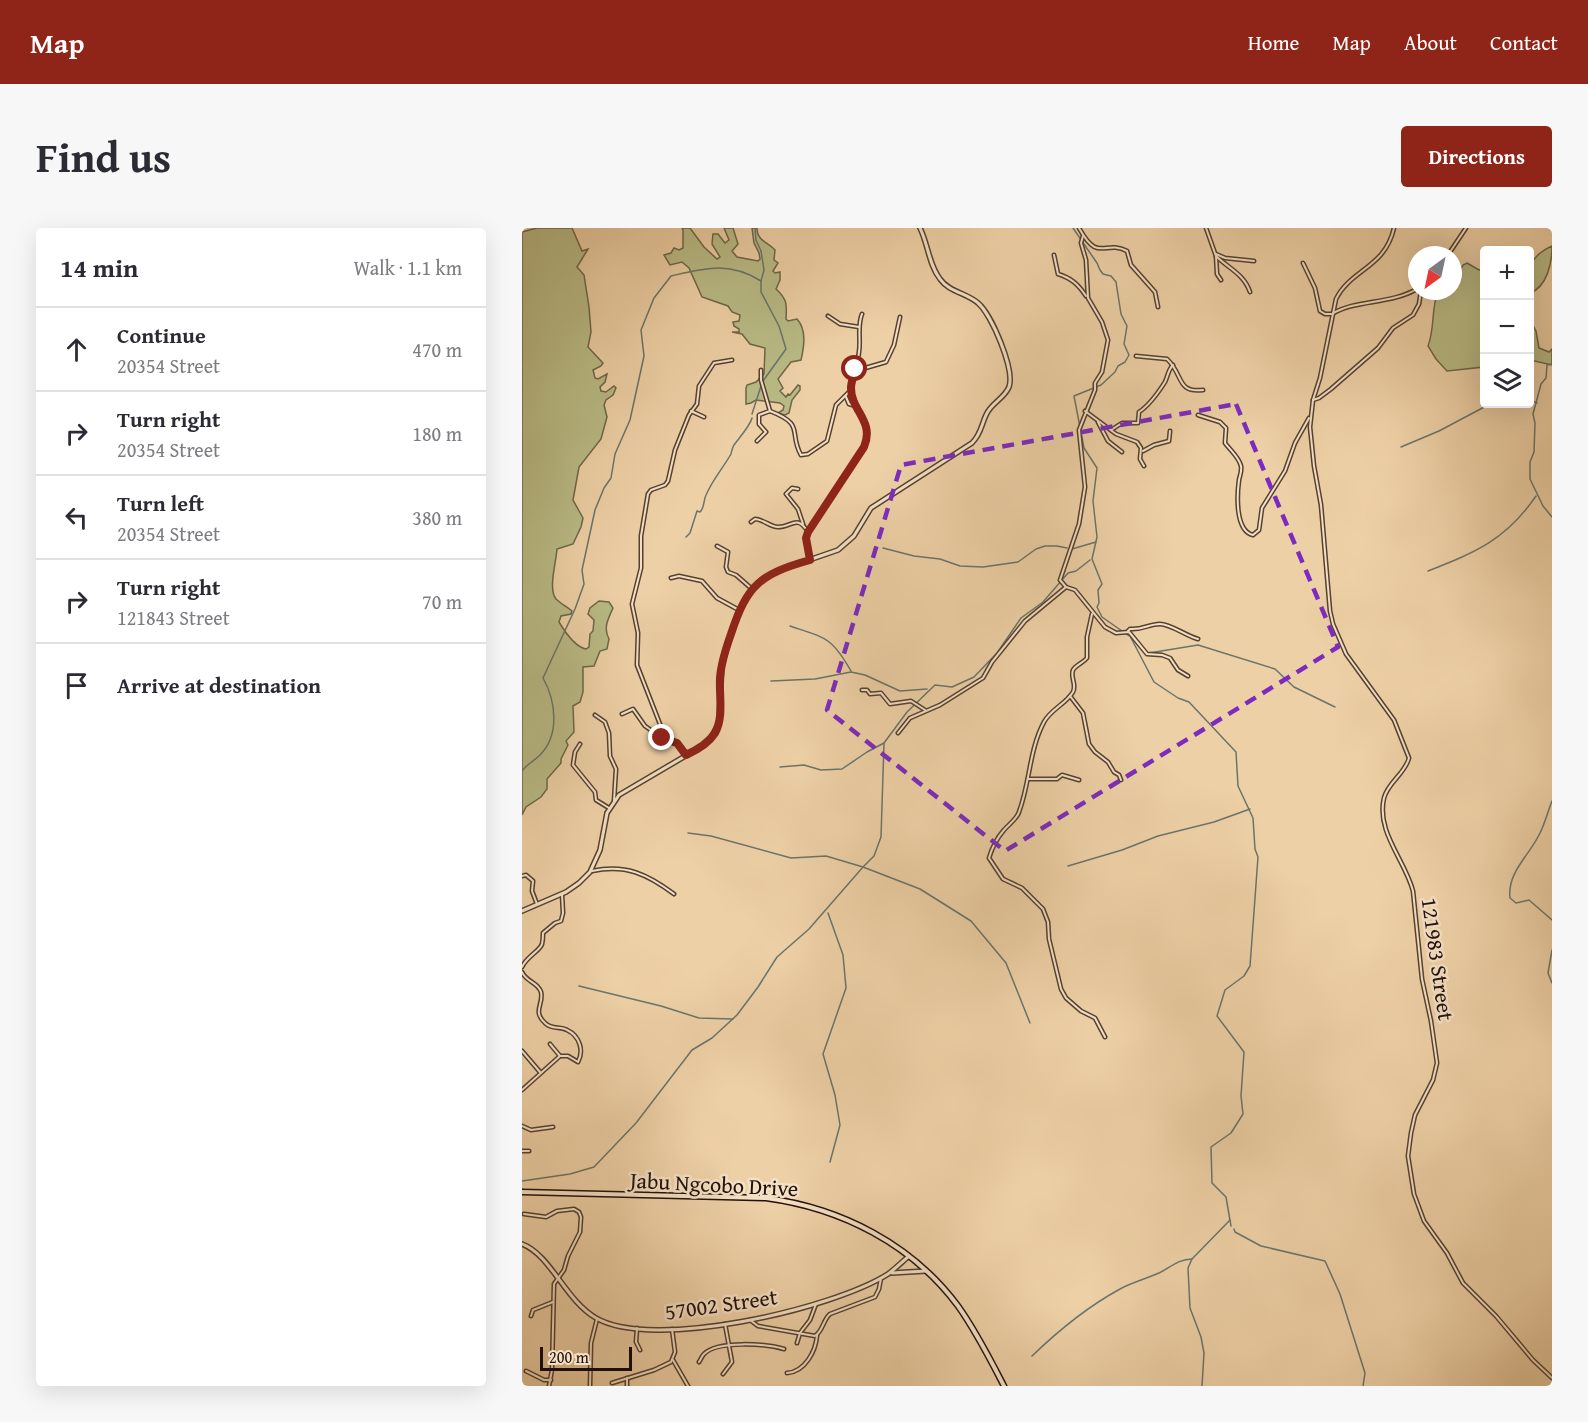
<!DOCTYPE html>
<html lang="en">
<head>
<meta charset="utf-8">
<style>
	:root { --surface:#fff; --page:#f7f7f7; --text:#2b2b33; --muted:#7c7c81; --line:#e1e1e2; --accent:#8f2418 }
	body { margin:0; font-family:"Gentium Book Plus",serif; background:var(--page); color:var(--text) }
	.controls { position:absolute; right:18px; top:18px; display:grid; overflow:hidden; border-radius:6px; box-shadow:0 6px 24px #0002 }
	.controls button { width:54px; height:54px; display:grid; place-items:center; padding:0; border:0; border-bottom:2px solid var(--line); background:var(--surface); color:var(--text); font:30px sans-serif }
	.compass { position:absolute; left:886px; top:18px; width:54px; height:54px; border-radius:50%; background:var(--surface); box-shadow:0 6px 24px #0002; rotate:213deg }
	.scale { position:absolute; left:18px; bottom:15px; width:92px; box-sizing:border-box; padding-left:6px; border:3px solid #22110b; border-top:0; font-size:16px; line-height:21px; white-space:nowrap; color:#22110b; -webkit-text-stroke:4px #f4e0c5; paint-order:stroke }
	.stop { position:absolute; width:18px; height:18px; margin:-14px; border:4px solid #8f2418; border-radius:50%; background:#fff }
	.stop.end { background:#8f2418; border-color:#fff; box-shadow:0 2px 6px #0008 }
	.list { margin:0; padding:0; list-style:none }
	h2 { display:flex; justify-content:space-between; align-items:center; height:78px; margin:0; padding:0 24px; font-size:26px }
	h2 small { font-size:20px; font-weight:400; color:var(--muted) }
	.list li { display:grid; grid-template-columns:39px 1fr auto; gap:18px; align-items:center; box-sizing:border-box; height:84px; padding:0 24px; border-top:2px solid var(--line) }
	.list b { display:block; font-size:22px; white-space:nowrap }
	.list p { margin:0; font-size:20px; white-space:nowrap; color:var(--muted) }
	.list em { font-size:20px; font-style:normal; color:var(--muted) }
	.icon { flex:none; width:33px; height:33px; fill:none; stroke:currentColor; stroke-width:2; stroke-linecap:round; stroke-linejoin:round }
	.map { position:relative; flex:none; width:1030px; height:1158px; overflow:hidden; border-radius:6px }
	header { display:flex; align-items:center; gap:36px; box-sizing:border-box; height:84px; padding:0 30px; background:var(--accent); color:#fff }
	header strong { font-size:28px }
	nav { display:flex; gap:33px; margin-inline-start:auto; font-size:21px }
	.intro { display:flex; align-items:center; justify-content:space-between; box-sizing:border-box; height:144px; padding:0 36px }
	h1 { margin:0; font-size:42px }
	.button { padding:15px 27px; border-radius:6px; background:var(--accent); color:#fff; font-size:21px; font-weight:700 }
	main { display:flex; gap:36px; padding:0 36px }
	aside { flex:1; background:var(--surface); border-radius:6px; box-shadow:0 6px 24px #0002 }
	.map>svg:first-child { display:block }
	.green { fill:#b9bb86; stroke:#6e6648; stroke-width:1.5 }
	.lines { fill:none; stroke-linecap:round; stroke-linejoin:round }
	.stream { stroke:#69746b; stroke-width:1.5 }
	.minor-casing { stroke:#554132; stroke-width:5 }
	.tertiary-casing { stroke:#554132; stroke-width:6 }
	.secondary-casing { stroke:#22110b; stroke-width:7 }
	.minor { stroke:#f4e0c5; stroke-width:2 }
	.tertiary { stroke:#f4e0c5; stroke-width:3 }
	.secondary { stroke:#f4e0c5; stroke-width:4 }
	.route { stroke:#8f2418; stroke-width:8 }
	.marked { fill:none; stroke:#7b2cbf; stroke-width:4.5; stroke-dasharray:12 8; stroke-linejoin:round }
	.labels { text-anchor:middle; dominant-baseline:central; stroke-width:5; stroke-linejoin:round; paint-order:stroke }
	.street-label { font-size:22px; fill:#22110b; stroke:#f4e0c5 }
</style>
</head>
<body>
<header>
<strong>Map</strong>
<nav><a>Home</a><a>Map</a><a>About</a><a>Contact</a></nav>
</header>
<div class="intro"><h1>Find us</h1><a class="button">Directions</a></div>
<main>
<aside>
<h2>14 min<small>Walk · 1.1 km</small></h2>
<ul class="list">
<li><svg class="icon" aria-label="ahead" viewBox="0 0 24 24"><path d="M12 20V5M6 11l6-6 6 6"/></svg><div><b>Continue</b><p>20354 Street</p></div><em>470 m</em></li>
<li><svg class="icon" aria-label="right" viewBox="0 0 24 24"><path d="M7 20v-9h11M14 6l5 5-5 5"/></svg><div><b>Turn right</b><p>20354 Street</p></div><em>180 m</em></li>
<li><svg class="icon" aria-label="left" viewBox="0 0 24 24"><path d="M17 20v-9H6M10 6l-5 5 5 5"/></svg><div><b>Turn left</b><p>20354 Street</p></div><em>380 m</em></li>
<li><svg class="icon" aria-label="right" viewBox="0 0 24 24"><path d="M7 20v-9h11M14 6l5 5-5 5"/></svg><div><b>Turn right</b><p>121843 Street</p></div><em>70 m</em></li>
<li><svg class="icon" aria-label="arrive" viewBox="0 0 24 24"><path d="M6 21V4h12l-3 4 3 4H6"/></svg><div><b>Arrive at destination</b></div></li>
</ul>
</aside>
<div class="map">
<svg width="1030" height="1158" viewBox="0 0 1030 1158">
	<rect width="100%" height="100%" fill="#eed0a6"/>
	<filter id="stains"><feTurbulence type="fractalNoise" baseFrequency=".00333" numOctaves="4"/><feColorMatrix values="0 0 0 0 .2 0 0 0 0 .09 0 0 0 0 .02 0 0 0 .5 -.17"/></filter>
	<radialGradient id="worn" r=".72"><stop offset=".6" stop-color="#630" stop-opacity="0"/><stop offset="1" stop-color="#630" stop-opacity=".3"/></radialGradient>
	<g class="green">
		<path d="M15 0H50L60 23 66 21 55 39 62 47 67 79 69 104 66 119 81 135 79 138 71 142 73 150 76 151 85 146 83 154 78 159 79 163 84 164 92 158 94 160 91 167 84 172 82 177 85 189 79 211 57 239 51 272 61 290 59 299 51 316 35 321C34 335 26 361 34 371 38 375 45 379 50 383L49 386 39 388 37 394C43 404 53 419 64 421L67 419 68 406 71 403 72 392 66 386 68 380 77 373 87 374 91 380C86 391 81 400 87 411L85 421 78 423 72 438 61 439V464L58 474 51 478 52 504 44 513 46 517 39 531V535L25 551V561L19 569 4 579 0 587V4Z"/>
		<path d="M160 0H168L182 19 195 31 198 29 190 16 191 6H196L203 15 207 12 202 0H211L216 16 210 23 215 29 236 33 238 31 237 25 232 15 230 0H235C235 13 246 14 253 22L252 32 256 35 251 43 253 45 258 44V52L254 61C265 71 265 76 264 91L266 93 275 91C285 102 282 119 279 132L269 134 256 151 261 160 258 163 264 169 266 166 268 167 276 157 278 158V162L270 172 267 185 263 187 256 185 261 182 262 178 258 175 234 172 229 175 224 176V160L225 157 234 154 242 146 243 120 228 116 220 106 210 104H217V101L212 98 211 94 217 93 218 87 210 84 206 78 180 69 167 40 160 34 148 37 142 27 149 25 152 20 157 22 161 20V2Z"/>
		<path d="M1030 18C1030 35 1025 59 1008 65 1007 40 1005 30 1030 18Z"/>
		<path d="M945 35 957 42 962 41V139L925 143 914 131 906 118C913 100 909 81 916 63H931V51L936 47 941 37Z"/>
		<path d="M1008 92 1014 103 1017 120 1027 124 1030 121V137L1008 132Z"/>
	</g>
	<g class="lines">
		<g class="stream">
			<path d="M233 0 234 12 239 23 242 42 239 53V64L257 98 264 121 241 153"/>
			<path d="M551 0 575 35 578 42 581 46 589 48 594 54 599 86 605 98 602 116 607 127 603 134 596 138 593 144 579 157 552 168 562 220 575 240 571 273 575 309 570 331 580 356 576 362 577 375 575 379 580 389 600 403"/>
			<path d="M1030 136 1025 137 1024 150 1019 156 1011 186 1013 195 1012 224 1008 234V251L1021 278 1030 289"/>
			<path d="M1008 172 1015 175"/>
			<path d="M230 186 239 158"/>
			<path d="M879 219 917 203 968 176"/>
			<path d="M164 309 168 305 175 283 178 284C183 279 181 273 184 267 191 251 201 240 209 226 209 225 211 218 212 217 217 210 228 198 230 190"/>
			<path d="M361 320 392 328 418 331 438 338 461 339 496 334 514 321 523 318H535L545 320"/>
			<path d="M550 321 574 314"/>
			<path d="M906 343C954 324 984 312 1014 268"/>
			<path d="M268 398C303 410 309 408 329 443"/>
			<path d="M604 406 608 408 632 454 656 470 667 474 714 524 716 558 731 590 733 621 736 629 728 738 722 748 703 762 695 788 722 824 719 868 721 886 709 905 689 919 690 955 704 969 709 998"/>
			<path d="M627 425 676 417 753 441 772 459 813 479"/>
			<path d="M249 453 293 451 329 444 343 447 378 463 405 461"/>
			<path d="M258 539 282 537 299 542 320 541 345 524 362 515"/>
			<path d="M0 543C5 536 12 533 18 527 38 507 34 473 21 450L53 381 62 356 60 342 73 282 82 260 89 250 93 226 108 192 122 128 119 102 132 70 149 48C184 40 207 33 239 53"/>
			<path d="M1030 573C1026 583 1023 595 1018 605 1008 627 985 644 988 670L994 675 1007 672 1030 692"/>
			<path d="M166 605 189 608 269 630 304 628 341 639 398 661 449 693 484 735 508 795"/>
			<path d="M546 638 600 622 636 608 692 594 728 581"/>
			<path d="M306 685 321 727 324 760 301 826 313 867 318 897 308 934"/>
			<path d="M1030 722 1026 745 1030 755"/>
			<path d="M57 758 139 778 177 790 211 791"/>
			<path d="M0 953 48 946 72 939 114 895 170 822 190 810 215 787 236 759 255 729 287 701 341 639 352 628 359 609 362 515 385 484 413 457 430 459 452 449 475 425 499 390 521 374 546 345 554 343 568 332"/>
			<path d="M712 1001 713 1004 739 1018 803 1033 818 1066 843 1145 841 1158"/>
			<path d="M510 1128C537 1102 565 1079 598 1061 610 1054 624 1051 637 1045 648 1040 656 1031 670 1031"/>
			<path d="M680 1158 682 1125 679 1109 668 1080 666 1040 670 1031 708 992"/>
		</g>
		<g class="minor-casing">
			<g id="minor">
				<path d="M557 0C577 36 582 11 605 23L609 37 633 64 636 79"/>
				<path d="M684 0 694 28 695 46 699 52"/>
				<path d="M872 0C863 40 829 41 814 71L798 150 791 172 788 199 792 238 799 277 808 383 811 396 824 426 872 492 887 530C883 546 866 554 862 570 854 604 883 632 891 663L900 751 909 793 915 835 911 852 893 887 889 905 886 928 892 966 902 993 925 1025 941 1055 974 1088 1011 1132 1030 1150"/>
				<path d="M561 8 559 15 564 32 566 70 580 94 586 112 580 144 573 155V162L557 202 563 259 557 296 538 352 544 359 553 362 583 399 594 405 607 404 625 426 640 427 648 430 656 442 666 448"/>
				<path d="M694 26 703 30 732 33"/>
				<path d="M532 27 536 46C549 50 556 56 564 68"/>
				<path d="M926 27 944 0"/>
				<path d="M694 28C706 40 722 46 728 64"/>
				<path d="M781 35 793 60 798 83 803 86H809"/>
				<path d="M810 86C834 71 867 77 895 61"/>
				<path d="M306 88 318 96 337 99"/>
				<path d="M614 128 645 131C662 147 654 165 681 162"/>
				<path d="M239 142V152L248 183C284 197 266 204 279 227L286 226 305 213 314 177 329 162"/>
				<path d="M333 143 364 134 372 117 378 89"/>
				<path d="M324 169 327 176 334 178"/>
				<path d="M791 172 797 170 809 161 856 120 871 100 891 87 897 76 899 63"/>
				<path d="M169 183 182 189"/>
				<path d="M563 183 594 206 615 214 619 220 618 231 622 238"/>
				<path d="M676 187 698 194 704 200 703 215C708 222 717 229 719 238 720 243 718 247 717 252 715 267 713 303 731 307L737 302 740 280 763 243 773 215 787 190"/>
				<path d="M576 194 586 213 600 224"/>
				<path d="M589 202 600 195H616L617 184C628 177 636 165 643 154 646 148 646 142 651 137"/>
				<path d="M235 213 244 204 237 196V187L248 183"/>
				<path d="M621 223 632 217 647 213 648 203"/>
				<path d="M276 261 270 260 264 266 276 281 281 296"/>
				<path d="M229 294 233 291C241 291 248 299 256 299 270 299 275 286 286 304"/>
				<path d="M195 318 206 324 204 339 206 344 214 347 230 361"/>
				<path d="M288 332 284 310 286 304 342 219C352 195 330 183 329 161 328 148 336 136 337 124 339 111 335 98 340 86"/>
				<path d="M149 350 157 348 180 353 195 370 217 382"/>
				<path d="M570 386 565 409V430C561 435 554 437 551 442 548 450 555 456 551 464 544 476 529 481 522 494 507 522 508 555 497 584 495 591 487 596 482 602 475 610 470 620 467 630L481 651 500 660 521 681 526 694 527 711 539 761 544 770 559 783 573 790 583 809"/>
				<path d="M606 403 608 401C621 402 627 396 638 396 649 396 664 408 676 411"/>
				<path d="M340 462H345L348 466 359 465 368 476 389 473 403 482"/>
				<path d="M548 468 561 485 567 516 573 524 586 534 592 544 597 547 599 552"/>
				<path d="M100 486 111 481 123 498 143 512"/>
				<path d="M73 487 83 494 87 505 88 528 94 541 92 573"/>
				<path d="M376 505 388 490 418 477 461 450 470 434 503 393 544 359"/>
				<path d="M58 516 53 524 51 537 73 564 74 572 87 580"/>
				<path d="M164 527 157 516 147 514 143 509 115 437 116 405 110 376 119 340V308L126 266 129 262 143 257 146 253 153 222 167 187 175 176 177 158 192 135 210 132"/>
				<path d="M506 551H535L540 547 557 552"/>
				<path d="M70 643C104 636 125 646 152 666"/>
				<path d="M0 648 4 647 11 653 10 663 15 676"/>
				<path d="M0 739C5 728 18 723 20 716 21 712 21 709 21 705L33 695 39 693 41 685 40 666"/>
				<path d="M0 744C4 754 16 754 19 764 22 776 10 783 23 795 30 802 38 798 45 802 58 808 62 823 56 834L46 828H38L0 862"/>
				<path d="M28 816 38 828"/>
				<path d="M0 823 18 844"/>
				<path d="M0 898 9 902 31 899"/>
				<path d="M0 923H7"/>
				<path d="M2 986 24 989 35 983 52 981 57 984 59 989 58 1004 46 1028 42 1042 32 1056 30 1142 27 1158"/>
				<path d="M9 1088 11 1082 31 1074"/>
				<path d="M228 1092 236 1098 293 1108C301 1103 301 1092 308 1086L353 1069 357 1061 359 1050"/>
				<path d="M115 1100 114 1114 118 1122"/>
				<path d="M275 1115 278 1105 288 1092 294 1076"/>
				<path d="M151 1132 166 1158"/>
				<path d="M177 1134C179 1131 180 1128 182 1126 195 1112 245 1116 262 1121"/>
				<path d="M4 1143 22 1152H29"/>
				<path d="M265 1145C283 1144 294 1123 295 1107"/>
				<path d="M201 1146 210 1134 203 1096"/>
				<path d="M90 1155 132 1142 149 1134 153 1124 150 1101"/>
				<path d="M68 1158 69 1115 75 1091"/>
				<path d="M105 1158V1150"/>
			</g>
		</g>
		<g class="tertiary-casing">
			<g id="tertiary">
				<path d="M0 683 44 664 57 655 68 644 78 622 85 585 97 567 182 517 190 508 197 495 200 435 217 382 229 362 242 350 255 343 316 322 332 308 349 280 450 215C459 206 459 198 464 187 469 175 482 171 487 159 493 142 470 87 456 75 445 65 427 64 418 51 407 37 406 16 398 0"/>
				<path d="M0 1016C29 1027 43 1072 74 1090 131 1123 311 1081 366 1046 373 1041 380 1034 387 1028"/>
				<path d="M370 1045 404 1043"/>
			</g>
		</g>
		<g class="secondary-casing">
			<path id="secondary" d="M0 964 244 970C319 980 390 1016 436 1078 454 1103 468 1131 482 1158"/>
		</g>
		<use href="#minor" class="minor"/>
		<use href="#tertiary" class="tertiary"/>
		<use href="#secondary" class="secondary"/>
	</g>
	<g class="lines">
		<path class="route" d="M140 510 155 515 164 527C175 522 186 516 193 505 202 489 197 468 198 450 199 435 204 420 209 406 225 357 238 346 288 332L284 310 286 304 342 219C353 193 329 183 329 160 329 154 332 147 333 141"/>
	</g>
	<path class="marked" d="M714 176 816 419 483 623 305 482 379 237Z"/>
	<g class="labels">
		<g class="street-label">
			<text transform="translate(916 731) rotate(82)">121983 Street</text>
			<text transform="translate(192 956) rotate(3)">Jabu Ngcobo Drive</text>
			<text transform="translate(199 1076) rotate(-8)">57002 Street</text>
		</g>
	</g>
	<rect width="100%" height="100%" filter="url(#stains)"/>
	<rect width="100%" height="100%" fill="url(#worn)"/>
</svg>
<div class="controls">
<button>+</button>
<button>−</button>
<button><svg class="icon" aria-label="layers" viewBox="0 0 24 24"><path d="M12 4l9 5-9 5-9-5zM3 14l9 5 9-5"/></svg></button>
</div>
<svg class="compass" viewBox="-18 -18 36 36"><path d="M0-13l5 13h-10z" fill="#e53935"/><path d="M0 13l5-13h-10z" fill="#7c7c81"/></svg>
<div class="scale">200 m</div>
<div class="stop" style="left:333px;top:141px"></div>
<div class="stop end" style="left:140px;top:510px"></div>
</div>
</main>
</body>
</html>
